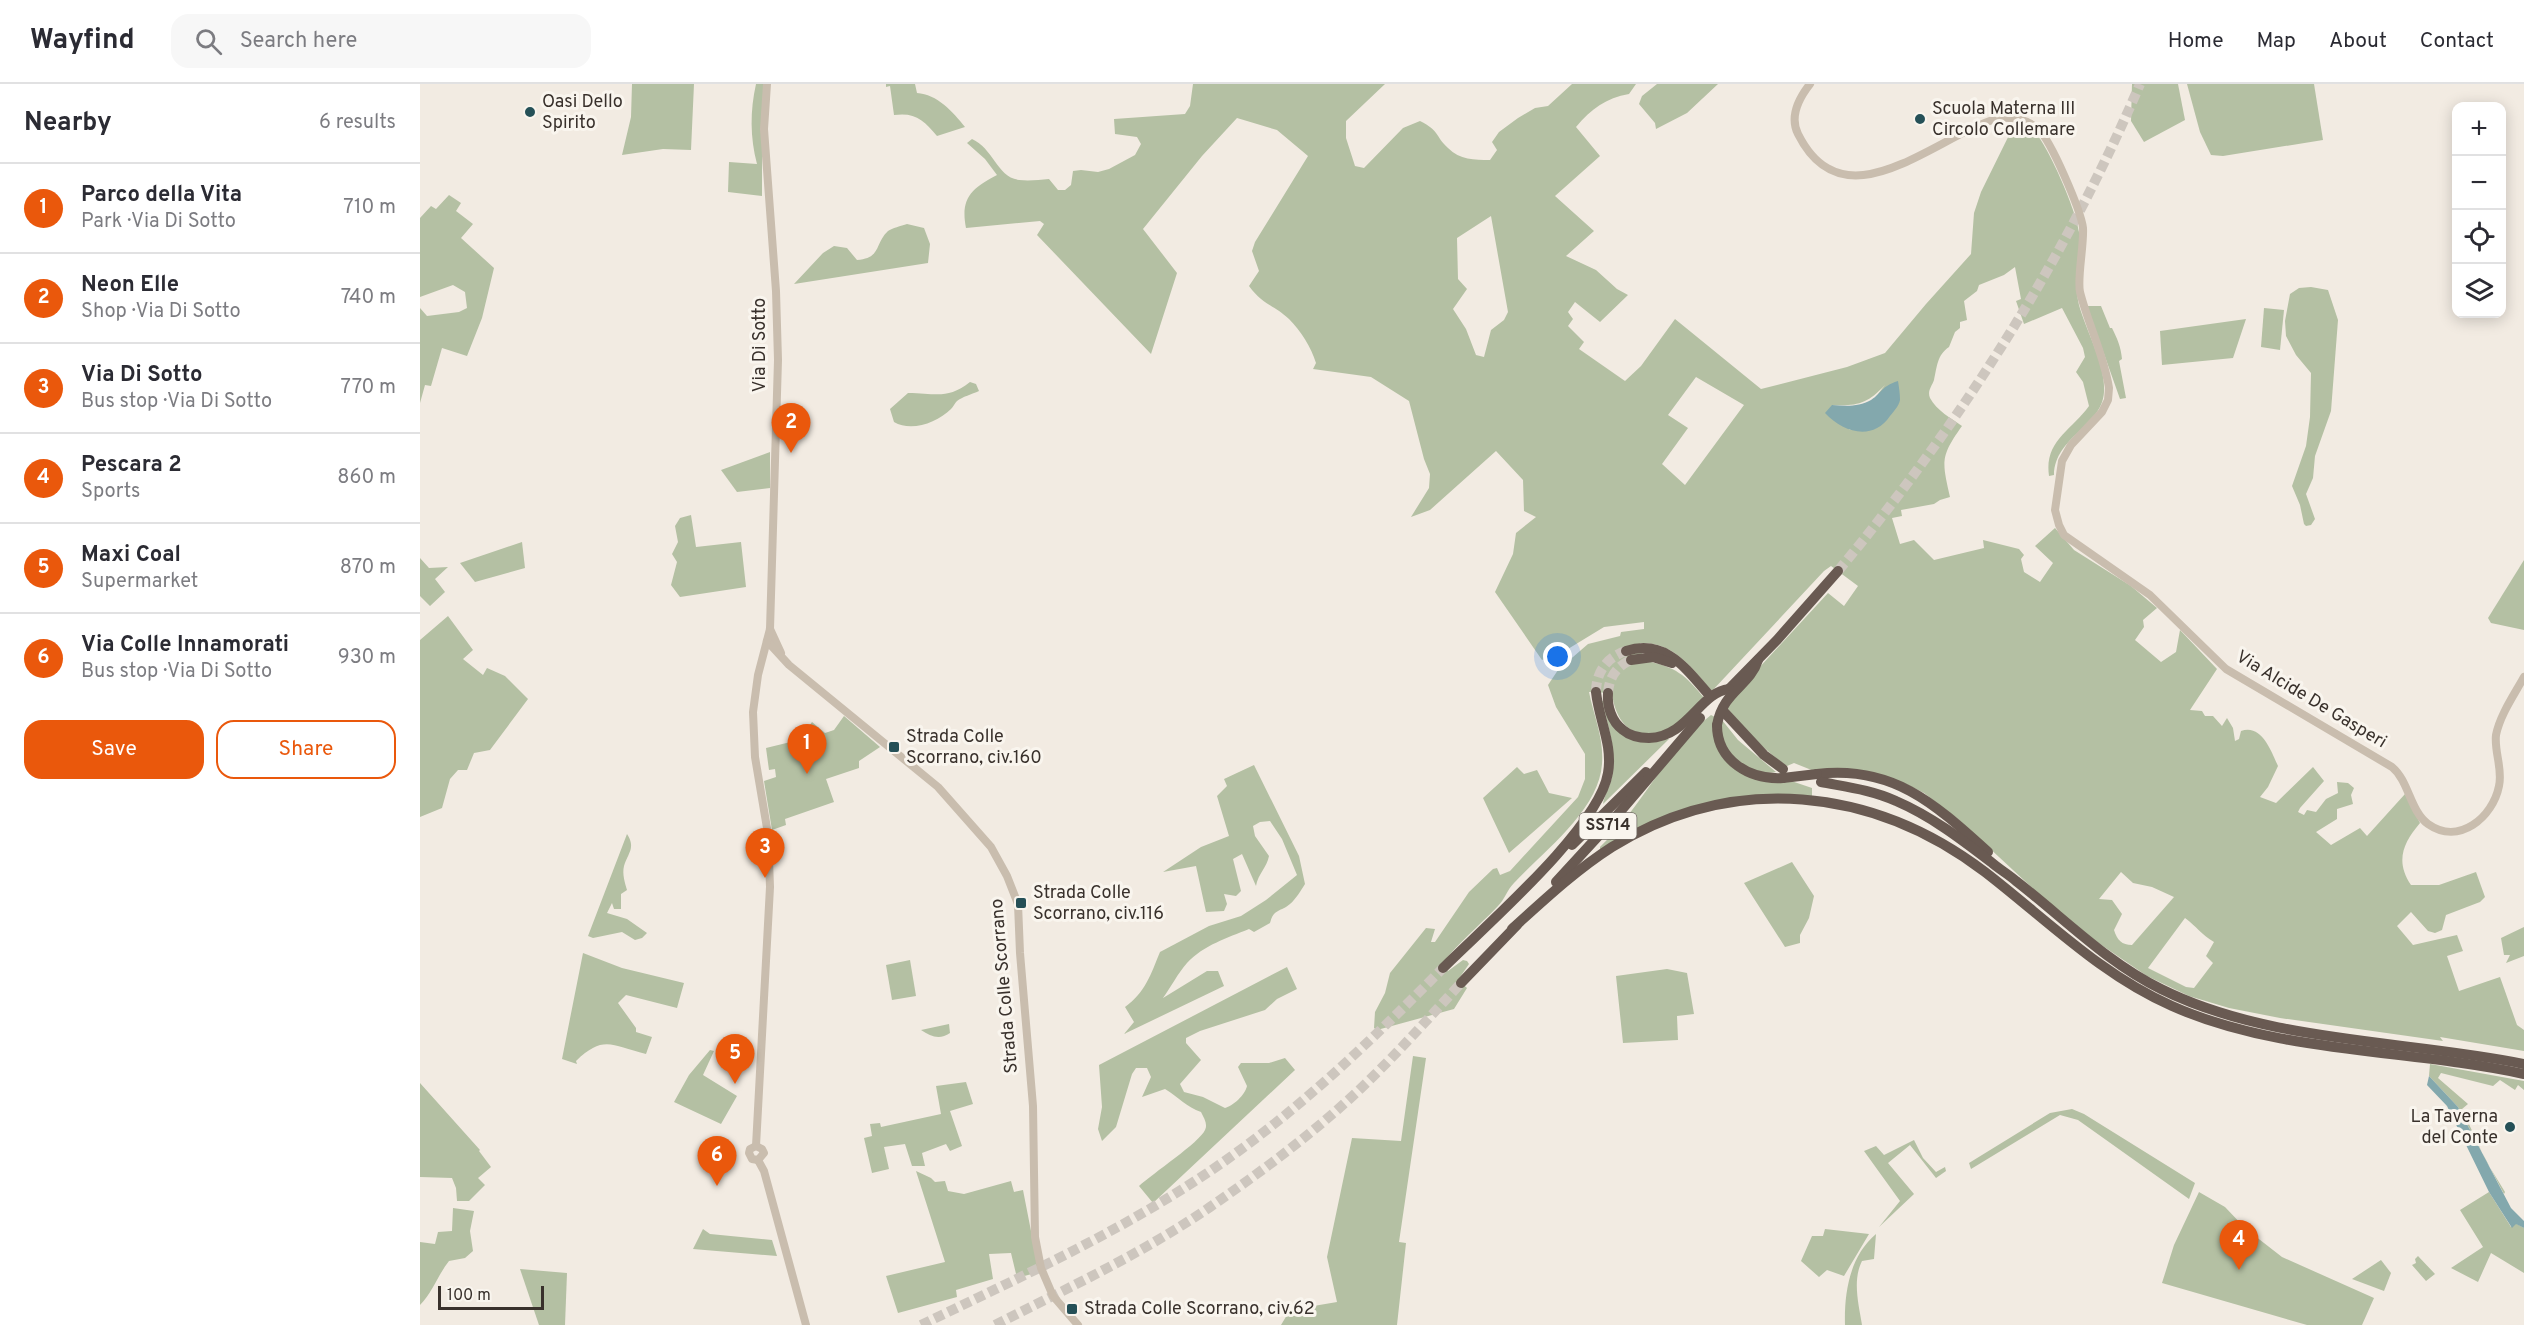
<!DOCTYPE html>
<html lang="en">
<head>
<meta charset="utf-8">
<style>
	:root { --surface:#fff; --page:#f7f7f7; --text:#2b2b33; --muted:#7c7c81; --line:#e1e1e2; --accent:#ea580c }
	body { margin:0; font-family:Overpass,sans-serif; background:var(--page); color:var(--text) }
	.controls { position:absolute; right:18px; top:18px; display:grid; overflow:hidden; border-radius:12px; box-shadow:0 3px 15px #0003 }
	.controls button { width:54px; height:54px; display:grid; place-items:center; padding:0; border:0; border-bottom:2px solid var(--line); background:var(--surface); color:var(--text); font:30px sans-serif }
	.scale { position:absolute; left:18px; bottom:15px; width:106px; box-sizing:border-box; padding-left:6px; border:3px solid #39312c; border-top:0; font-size:16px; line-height:21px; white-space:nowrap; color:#39312c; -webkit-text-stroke:4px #f9f5ee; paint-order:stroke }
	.you { position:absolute; left:1138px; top:573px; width:21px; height:21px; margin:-15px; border:4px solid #fff; border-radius:50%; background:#1a73e8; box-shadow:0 0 0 9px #1a73e833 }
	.badge { display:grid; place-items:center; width:39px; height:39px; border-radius:50%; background:var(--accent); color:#fff; font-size:20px; font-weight:700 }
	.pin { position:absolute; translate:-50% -50px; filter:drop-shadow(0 2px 3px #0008) }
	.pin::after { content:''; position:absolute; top:32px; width:21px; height:18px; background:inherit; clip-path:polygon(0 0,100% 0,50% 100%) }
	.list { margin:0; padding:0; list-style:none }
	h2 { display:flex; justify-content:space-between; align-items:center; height:78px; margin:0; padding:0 24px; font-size:26px }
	h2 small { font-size:20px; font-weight:400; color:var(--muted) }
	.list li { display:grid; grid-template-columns:39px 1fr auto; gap:18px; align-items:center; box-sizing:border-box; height:90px; padding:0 24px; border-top:2px solid var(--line) }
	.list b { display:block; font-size:22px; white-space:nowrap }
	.list p { margin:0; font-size:20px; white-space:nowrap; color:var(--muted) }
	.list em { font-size:20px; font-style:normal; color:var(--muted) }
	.actions { display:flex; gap:12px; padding:18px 24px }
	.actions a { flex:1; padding:14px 0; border:2px solid var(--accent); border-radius:18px; text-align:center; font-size:21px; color:var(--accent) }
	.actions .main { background:var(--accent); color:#fff }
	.icon { flex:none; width:33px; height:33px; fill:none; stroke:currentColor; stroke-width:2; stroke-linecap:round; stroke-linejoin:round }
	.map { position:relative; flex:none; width:2104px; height:1241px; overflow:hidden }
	header { display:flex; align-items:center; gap:36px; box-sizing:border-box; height:84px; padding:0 30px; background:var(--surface); border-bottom:2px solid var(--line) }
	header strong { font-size:28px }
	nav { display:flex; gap:33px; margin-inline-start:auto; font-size:21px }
	.search { width:420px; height:54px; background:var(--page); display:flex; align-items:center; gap:15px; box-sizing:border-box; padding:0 21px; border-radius:18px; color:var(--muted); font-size:22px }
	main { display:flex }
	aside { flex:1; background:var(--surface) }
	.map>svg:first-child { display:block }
	.green { fill:#b4c0a3; fill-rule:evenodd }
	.water { fill:#83a8ad }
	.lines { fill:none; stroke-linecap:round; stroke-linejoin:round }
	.trunk-tunnel { stroke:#cdc6be; stroke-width:10; stroke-dasharray:10 5; stroke-linecap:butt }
	.tertiary { stroke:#c9bdae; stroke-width:8 }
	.trunk { stroke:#695a52; stroke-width:10 }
	.trunk-bridge { stroke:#695a52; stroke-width:10 }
	.poi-dot { fill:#255057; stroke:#f9f5ee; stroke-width:2 }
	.labels { text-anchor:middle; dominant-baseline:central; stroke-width:6; stroke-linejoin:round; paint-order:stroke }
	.shield { fill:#f9f5ee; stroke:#736c66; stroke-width:1.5 }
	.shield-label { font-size:16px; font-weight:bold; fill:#39312c }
	.poi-label { font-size:18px; fill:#39312c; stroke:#f9f5ee; text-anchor:start }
	.street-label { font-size:18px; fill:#39312c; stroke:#f9f5ee }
</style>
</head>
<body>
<header>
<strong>Wayfind</strong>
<div class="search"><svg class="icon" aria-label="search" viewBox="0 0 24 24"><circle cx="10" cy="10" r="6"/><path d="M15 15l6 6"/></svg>Search here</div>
<nav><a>Home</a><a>Map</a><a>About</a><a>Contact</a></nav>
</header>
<main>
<aside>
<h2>Nearby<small>6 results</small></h2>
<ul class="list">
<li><span class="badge">1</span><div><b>Parco della Vita</b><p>Park · Via Di Sotto</p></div><em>710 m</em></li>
<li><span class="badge">2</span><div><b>Neon Elle</b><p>Shop · Via Di Sotto</p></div><em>740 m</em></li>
<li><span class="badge">3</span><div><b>Via Di Sotto</b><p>Bus stop · Via Di Sotto</p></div><em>770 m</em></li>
<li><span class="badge">4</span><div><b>Pescara 2</b><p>Sports</p></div><em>860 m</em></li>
<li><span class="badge">5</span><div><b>Maxi Coal</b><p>Supermarket</p></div><em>870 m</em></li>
<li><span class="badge">6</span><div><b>Via Colle Innamorati</b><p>Bus stop · Via Di Sotto</p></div><em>930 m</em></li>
</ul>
<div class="actions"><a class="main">Save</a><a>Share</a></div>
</aside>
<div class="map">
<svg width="2104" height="1241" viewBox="0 0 2104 1241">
	<rect width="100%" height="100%" fill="#f2ebe2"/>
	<g class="green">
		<path d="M212 0H274L271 66 243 65 202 71 211 33Z"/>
		<path d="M336 0H344L342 27V112L308 108 309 78 337 80C330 53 330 27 336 0Z"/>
		<path d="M466 0H495L497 9C517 10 533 28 545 43L517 52C504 36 495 28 474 31L470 2 466 3Z"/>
		<path d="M773 0H965L926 37V54L935 82 944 84 983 44 1000 37C1020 47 1015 52 1028 64 1040 76 1054 76 1070 76L1077 66 1072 58 1079 48 1098 34 1115 24 1128 22 1152 0H1216L1209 10C1186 14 1171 25 1156 43L1180 72 1135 112 1174 147 1146 172 1176 186 1197 205 1208 211 1180 238 1155 218 1148 228 1153 235 1148 242 1164 258 1159 265 1205 297 1221 282 1255 235 1341 305 1427 283 1465 269 1506 220 1551 170 1554 129 1561 108 1595 39C1601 40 1607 41 1612 45 1627 58 1657 128 1659 148 1662 172 1653 197 1659 221 1666 247 1686 281 1684 308 1682 343 1635 352 1634 391L1629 392C1624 357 1651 347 1669 322L1663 298 1656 288 1665 273 1663 264 1642 224 1604 240 1596 217 1601 215 1595 183 1584 191 1559 201 1557 207 1544 217 1547 236 1540 238V244L1535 248 1529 263C1517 271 1517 283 1514 296 1512 302 1507 307 1510 314 1516 326 1532 335 1542 342 1520 373 1522 377 1530 413L1520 416 1514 420 1481 426 1482 432 1472 434 1480 460 1494 456 1514 476 1564 464 1563 456 1599 465 1604 471 1601 475 1604 488 1620 498 1633 479 1615 462 1635 444 1654 466 1711 502 1737 524 1723 536 1724 543 1715 556 1741 578 1756 568 1760 546 1797 585 1770 626 1782 627 1785 632H1793L1802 642 1807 634 1813 644 1815 657 1819 655 1821 647C1842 640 1851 667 1858 682L1848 703 1840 713 1856 719 1893 683 1904 697 1880 724 1878 728 1884 731 1887 726 1896 728 1906 715 1918 709 1917 698 1928 699 1934 704 1931 711 1933 720 1917 725V735L1896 748 1911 761 1940 744 1947 752 1985 710 2000 739C1983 759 1975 777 1991 801H2019L2056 788 2065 813 2060 818 2026 831 2022 846 2015 849 2008 847 1991 828 1977 842 1993 861 2037 851 2043 867 2027 872 2039 907 2080 893 2097 941 2104 946V967L2020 953 2023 957 1860 934 1809 924 1769 912 1727 892 1677 858 1622 813 1538 735 1504 709 1486 700 1394 687 1374 679 1367 682C1343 666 1325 644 1306 623L1313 612 1408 509 1424 522 1438 502 1411 482 1404 487 1292 607C1272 584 1253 557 1220 559L1223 576C1258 584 1263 589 1286 616 1273 625 1258 642 1243 647 1212 658 1195 637 1192 609L1169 608C1174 633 1184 654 1182 680 1179 726 1124 767 1094 799 1087 806 1085 815 1078 822 1059 842 1038 859 1021 881L1028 887 1043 876 1047 877 1049 880 1038 896 1047 904 1034 925 957 946 954 944 955 928 965 909 970 889 1006 844 1015 845 1011 858H1015L1049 808 1073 785 1077 784 1080 791 1090 787 1158 713 1165 695V670L1136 623 1128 601 1138 586 1168 560 1200 552 1201 548 1224 545V538L1184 543 1143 568 1122 576 1075 508 1093 470 1096 449 1116 433 1104 427 1103 396 1076 367 1010 426 991 433 1009 404 1010 390 1004 375 989 317 951 293 893 285 896 279C891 263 881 247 869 235 854 221 843 221 829 202L839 187 832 167 835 158 888 72 857 46 817 34 782 72 723 145 757 189 731 270 617 151 624 140 620 137 546 144C540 114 552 104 577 91L565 75 547 59 552 55C573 64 577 93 599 96 609 97 619 96 629 95L638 106H645L651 101 653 87 661 86 678 88 689 85 715 71 721 60 717 53 695 50 694 35 765 30 770 22ZM1071 132 1088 228 1084 236 1071 246 1064 273 1056 271 1046 245 1033 225 1047 205 1038 195 1037 154ZM1276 293 1324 321 1265 401 1242 380 1268 344 1248 331ZM1465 301 1430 346 1412 321C1438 322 1447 320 1465 301ZM1701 788 1713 799 1732 803 1754 813 1712 861C1702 861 1697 856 1694 846L1702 830 1692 816 1679 815ZM1765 834C1776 842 1782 851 1794 858L1786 872 1793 879 1774 904 1766 903 1728 884Z"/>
		<path d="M1237 0H1298L1267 29 1236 45 1235 39 1219 20 1222 12Z"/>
		<path d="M1712 0H1758L1765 36 1724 58 1711 37Z"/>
		<path d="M1767 0H1894L1903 56 1803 72 1791 71 1780 48Z"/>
		<path d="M29 111 41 119 36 127 53 140 41 154 74 184 62 234 47 272 22 264 11 302 5 301 0 319V224L7 232 39 228 47 224 45 208 33 201 0 213V134L11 122 16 125Z"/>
		<path d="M487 140 504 144 510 160 508 179 374 200 403 169 414 162 427 164 437 176C462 174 454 160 468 147 472 144 481 142 487 140Z"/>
		<path d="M1891 203 1908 206 1918 236 1911 327 1895 372 1893 394 1886 410 1895 435 1891 441 1886 442 1884 440 1880 421 1872 402 1886 362 1890 333 1891 289 1876 271 1866 252 1865 237 1870 210 1879 204Z"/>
		<path d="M1667 222H1681L1690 244H1692C1697 254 1701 263 1702 275L1699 277 1706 314 1700 315Z"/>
		<path d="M1844 224 1864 226 1860 266 1841 263Z"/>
		<path d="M1826 235 1813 274 1742 281 1740 247Z"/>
		<path d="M550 298 556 300 559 307C552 310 542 313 537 317 535 319 533 323 531 325 517 339 491 348 474 338L470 325 488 309C516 309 527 316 550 298Z"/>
		<path d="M350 368V404L317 408 301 386Z"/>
		<path d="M271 431 276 463 321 458 326 503 260 513 251 501 257 478 252 470 258 458 255 442 260 434Z"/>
		<path d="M102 458 105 484 55 498 40 479Z"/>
		<path d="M0 474 9 484 28 483 15 495 25 508 10 522 0 512Z"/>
		<path d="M2104 476V546L2071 539 2068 534Z"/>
		<path d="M28 532 53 566 43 575 63 591 67 584 85 592 108 615 70 666 54 669 47 686H38L30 695 22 724 0 733V556Z"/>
		<path d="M1182 617H1184L1197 646 1249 655 1183 720C1184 712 1190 702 1192 693 1197 665 1188 643 1182 617Z"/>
		<path d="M1291 631 1295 633 1303 674 1392 704V712L1306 715 1180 766V763C1221 724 1246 667 1291 631Z"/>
		<path d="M424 632 460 663 439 677V684L406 695 414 718 365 735 366 741 352 746 344 697 356 693 355 685 349 686 346 664 395 652V648L390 641 392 638 405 649 414 646Z"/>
		<path d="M1302 636 1318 656 1356 688C1333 693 1306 674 1302 650 1301 646 1302 640 1302 636Z"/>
		<path d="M834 681 879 772 885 800C881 806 876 815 870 820 861 828 854 824 850 839L834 848 829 845C807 854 784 861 767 879 758 889 751 903 743 914L787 887H798L804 902 704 950 714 938 705 923C725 909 731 890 740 868L789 842 821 832 846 816 877 791 862 755 850 737 840 738 833 742 835 752 849 772C847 783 838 790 836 802L822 770 813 775 821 807 816 812 804 810 807 820 804 827 786 828 776 782 743 788 781 763 809 752 797 712 807 702 804 695Z"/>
		<path d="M1097 683 1104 690 1117 686 1129 709 1152 714 1089 769 1063 714Z"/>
		<path d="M207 750C216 764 208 769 204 782 202 790 205 799 207 806L201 810V825H194L192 819 187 829 207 835 227 849 222 854 215 856 202 848 173 854 168 852Z"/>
		<path d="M1372 778 1394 812 1389 834 1380 851V859L1365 863 1324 799Z"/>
		<path d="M2104 843V872L2086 879 2090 871H2084L2081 854Z"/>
		<path d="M163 869 202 884 264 899 257 924 206 911 198 919 216 944V948L232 953 226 970C192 962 184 950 156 977L157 980 142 975Z"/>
		<path d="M490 876 496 912 472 916 466 881Z"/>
		<path d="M867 883 877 905 857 915 845 926 780 947 766 954V959L781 976 760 1000 764 1008 783 1013 805 1024C813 1022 825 1011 827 1002L818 983 821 979H849L865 974 875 986 733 1119 719 1102C732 1090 780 1058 785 1046 788 1040 784 1034 781 1028 767 1023 758 1013 745 1005L722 1013 731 993 727 984H716L712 990 696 1043 682 1057 678 1045 682 1023 679 981Z"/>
		<path d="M1247 885 1267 889 1274 930 1257 932 1258 956 1203 959 1196 892Z"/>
		<path d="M529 940 530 949C520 956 511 953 501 946Z"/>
		<path d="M290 966 294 967 283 991 317 1012 301 1040 254 1018 269 991Z"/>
		<path d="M993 972 1006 974 979 1158 986 1159 977 1241H861L870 1226 917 1218 907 1173 932 1054 981 1057Z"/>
		<path d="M2010 980 2104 997V1006L2098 1001 2095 1006 2080 996 2073 1002 2021 989 2018 994 2048 1020 2042 1025 2066 1077 2085 1108 2084 1110 2038 1023 2009 992Z"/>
		<path d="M546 998 553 1020 530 1027 542 1062 530 1067 526 1060 502 1069 505 1082H492L485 1060 464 1063 469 1085 452 1089 444 1054 452 1052 450 1040 460 1039 461 1043 521 1030 516 1002Z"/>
		<path d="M0 999 60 1066 59 1067 71 1083 58 1094 65 1101 49 1117H37L36 1104 32 1094 0 1093Z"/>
		<path d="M1652 1025 1664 1030 1775 1099 1769 1115 1658 1036 1640 1031 1551 1085 1549 1079 1630 1029Z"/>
		<path d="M1494 1056 1503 1074 1516 1088 1525 1083 1526 1087 1516 1094 1490 1061 1468 1079 1494 1110 1459 1143 1480 1117 1444 1067 1456 1062 1464 1071Z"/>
		<path d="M496 1087 511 1094 515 1098 525 1097 528 1107 544 1110 591 1097 594 1108 603 1106 619 1188 597 1194 591 1169 569 1170 573 1195 536 1206 537 1213 478 1229 466 1192 525 1178Z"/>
		<path d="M1779 1108 1805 1123 1826 1145 1862 1173 1954 1214 1942 1241H1887L1742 1199 1754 1161Z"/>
		<path d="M2069 1108 2091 1143 2095 1139 2104 1144V1189L2071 1169 2058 1198 2031 1184 2063 1163 2040 1126Z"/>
		<path d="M33 1124 54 1127 50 1147 53 1167 45 1174 29 1177C18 1191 12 1209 0 1221V1158L15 1160 18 1148 32 1147Z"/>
		<path d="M283 1145 290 1150 352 1156 357 1172 273 1165Z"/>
		<path d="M1405 1145 1449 1150 1424 1192 1407 1186 1399 1193 1381 1177 1392 1152H1403Z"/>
		<path d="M1456 1150 1454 1175 1442 1177C1432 1197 1439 1221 1442 1241H1425C1424 1208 1430 1172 1456 1150Z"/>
		<path d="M1998 1172 2015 1190 2006 1197 1992 1181 1996 1179 1995 1175Z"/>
		<path d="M1961 1176 1971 1189 1964 1207 1932 1195Z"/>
		<path d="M100 1185 147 1189 145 1241H119Z"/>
	</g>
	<g class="water">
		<path d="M1478 297C1479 303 1480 310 1480 316 1479 322 1473 328 1470 332 1452 358 1423 348 1405 329L1412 321C1426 322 1439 323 1451 316 1463 308 1460 303 1478 297Z"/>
		<path d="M2009 992 2038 1023 2091 1124 2104 1137V1144L2096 1140 2092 1144 2069 1108 2027 1022 2007 1001Z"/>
	</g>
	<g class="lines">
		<g class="trunk-tunnel">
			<path d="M1418 487C1540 340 1645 176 1720 0"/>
			<path d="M1176 608C1176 588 1187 573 1206 567"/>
			<path d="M1188 609C1189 593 1197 582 1211 576"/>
			<path d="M501 1241C594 1196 689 1153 775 1097 868 1037 946 962 1023 884"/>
			<path d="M575 1241C648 1204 723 1169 790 1123 841 1088 892 1050 937 1008 974 973 1007 936 1041 899"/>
		</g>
		<g class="tertiary">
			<path d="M1390 0C1379 14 1369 32 1378 50 1425 144 1516 51 1579 34 1593 33 1607 35 1618 45 1631 56 1661 127 1663 144 1664 162 1657 194 1660 208 1668 240 1684 271 1689 304L1688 316 1682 328 1651 361 1642 377 1635 426 1639 441 1644 451 1730 511 1806 585 1972 683C1989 697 1990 727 2008 740 2039 762 2073 733 2079 702 2083 685 2074 668 2076 651 2080 631 2094 611 2104 593"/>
			<path d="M350 545 361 569"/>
			<path d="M347 557 369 581 518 703 571 763 587 792 598 820 600 869 613 1022 615 1153 621 1184 633 1212 658 1241"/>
			<path d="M336 1062 350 803 348 750 335 673 333 628 338 591 350 545 358 276 356 207 344 45 347 0"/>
			<path d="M336 1062 330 1065 329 1069 332 1075 338 1076"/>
			<path d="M336 1062 342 1065 344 1069 338 1076"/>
			<path d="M338 1076 344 1087 386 1241"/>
		</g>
		<g class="trunk">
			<path d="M1206 567C1246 554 1267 586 1290 612"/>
			<path d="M1211 576 1233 573 1252 579"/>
			<path d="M1309 605 1357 556 1418 487"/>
			<path d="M1304 628 1344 671 1363 685"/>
			<path d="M1297 641C1297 677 1330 696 1363 694"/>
			<path d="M1397 690C1473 681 1515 720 1568 768"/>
			<path d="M1401 698C1427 703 1452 706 1476 717 1511 732 1541 755 1571 778 1579 785 1588 790 1596 797 1644 834 1686 878 1741 905 1849 959 1987 956 2104 980"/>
			<path d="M1152 761 1226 688"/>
			<path d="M1136 798 1193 736 1280 634"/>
			<path d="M1092 845C1124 816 1156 786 1192 763 1314 688 1453 703 1565 788 1626 835 1681 891 1752 922 1860 970 1989 965 2104 990"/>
			<path d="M1023 884C1065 842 1179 744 1188 689 1193 661 1179 636 1176 608"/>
			<path d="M1041 899 1097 841"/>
		</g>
		<g class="trunk-bridge">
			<path d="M1188 609C1187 622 1191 637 1203 646 1210 652 1219 654 1229 654 1268 653 1280 608 1309 605"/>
			<path d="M1297 641C1303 607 1330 602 1338 576"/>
			<path d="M1363 694 1397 690"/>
		</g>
	</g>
	<g class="poi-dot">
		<circle cx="110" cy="28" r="6"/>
		<circle cx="1500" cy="35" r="6"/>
		<rect x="468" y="657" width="12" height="12" rx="3"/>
		<rect x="595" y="813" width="12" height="12" rx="3"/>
		<circle cx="2090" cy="1043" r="6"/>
		<rect x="646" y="1219" width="12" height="12" rx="3"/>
	</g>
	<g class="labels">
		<rect class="shield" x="1159.5" y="729" width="57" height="26" rx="4.5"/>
		<g class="shield-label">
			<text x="1188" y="742">SS714</text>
		</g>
		<g class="poi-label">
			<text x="122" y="18">Oasi Dello<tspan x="122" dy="21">Spirito</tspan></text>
			<text x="1512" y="25">Scuola Materna III<tspan x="1512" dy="21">Circolo Collemare</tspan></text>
			<text x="486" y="653">Strada Colle<tspan x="486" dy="21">Scorrano, civ.160</tspan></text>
			<text x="613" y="809">Strada Colle<tspan x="613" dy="21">Scorrano, civ.116</tspan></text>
			<text x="2078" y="1033" text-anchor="end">La Taverna<tspan x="2078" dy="21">del Conte</tspan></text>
			<text x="664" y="1225">Strada Colle Scorrano, civ.62</text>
		</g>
		<g class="street-label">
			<text transform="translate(340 261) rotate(-90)">Via Di Sotto</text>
			<text transform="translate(1891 616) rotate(31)">Via Alcide De Gasperi</text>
			<text transform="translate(585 902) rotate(-95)">Strada Colle Scorrano</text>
		</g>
	</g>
</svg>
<div class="controls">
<button>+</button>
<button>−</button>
<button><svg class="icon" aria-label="locate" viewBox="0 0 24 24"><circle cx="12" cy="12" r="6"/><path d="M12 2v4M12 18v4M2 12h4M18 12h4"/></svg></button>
<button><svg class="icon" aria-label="layers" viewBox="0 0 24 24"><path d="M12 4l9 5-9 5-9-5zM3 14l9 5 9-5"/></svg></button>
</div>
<div class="scale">100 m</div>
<div class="you"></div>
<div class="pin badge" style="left:387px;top:690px">1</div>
<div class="pin badge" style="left:371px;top:369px">2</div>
<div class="pin badge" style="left:345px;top:794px">3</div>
<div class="pin badge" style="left:1819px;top:1186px">4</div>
<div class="pin badge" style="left:315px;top:1000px">5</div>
<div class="pin badge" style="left:297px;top:1102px">6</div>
</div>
</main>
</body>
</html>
